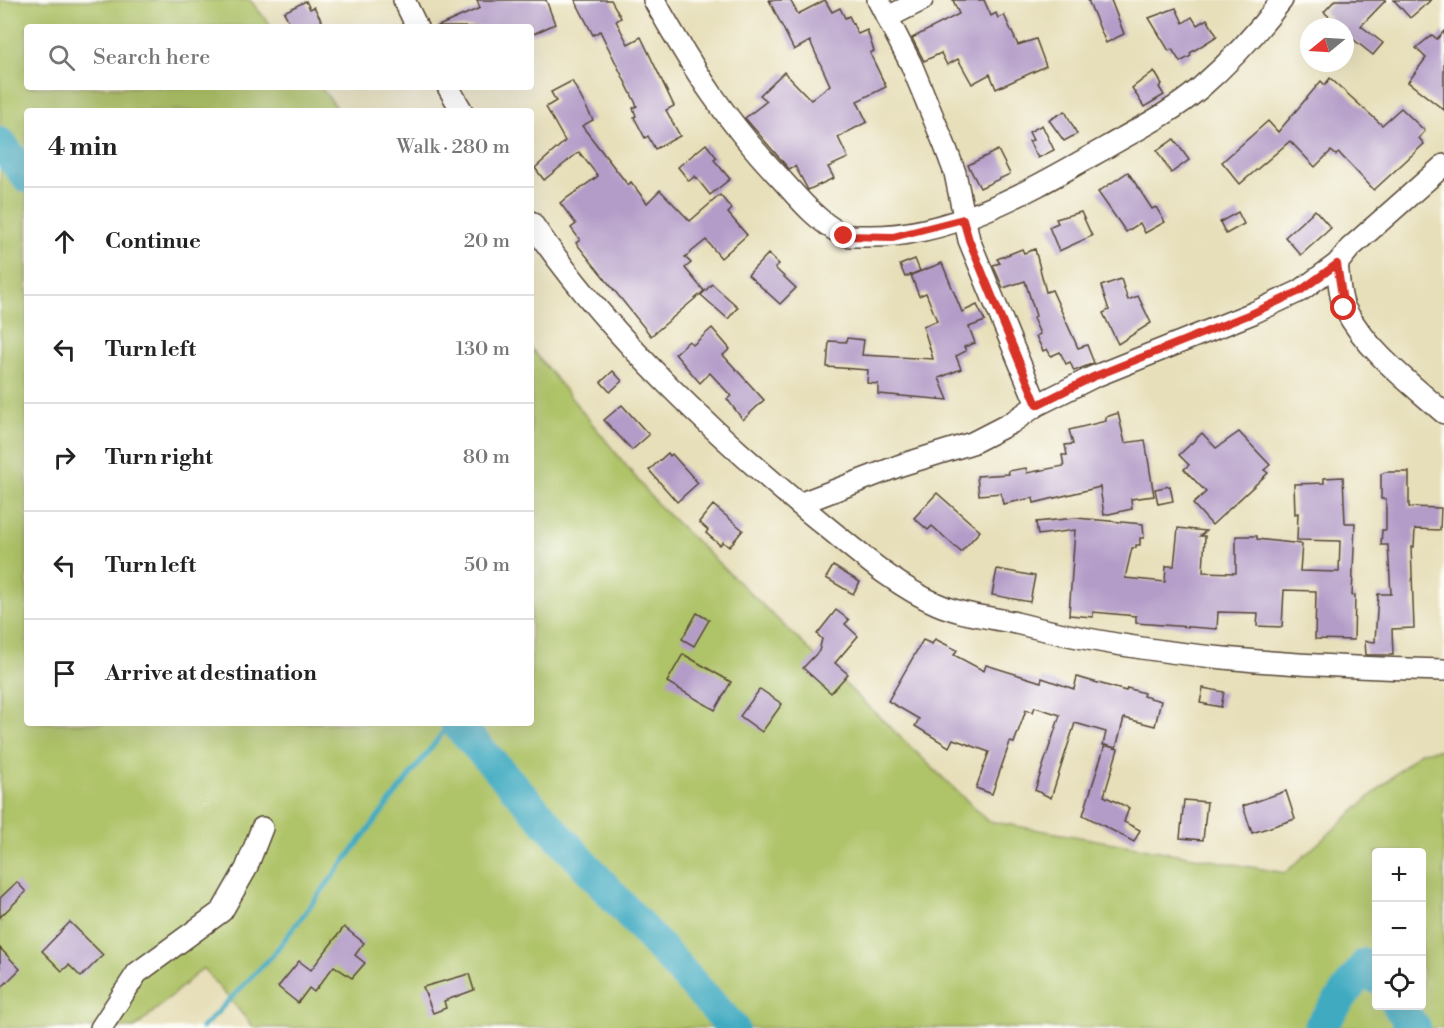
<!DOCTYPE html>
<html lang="en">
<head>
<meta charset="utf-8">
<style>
	:root { --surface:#fff; --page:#f2f2f2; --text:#222; --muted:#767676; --line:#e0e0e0 }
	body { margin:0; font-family:"Libre Bodoni",serif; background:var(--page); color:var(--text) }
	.controls { position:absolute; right:18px; bottom:18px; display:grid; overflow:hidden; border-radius:6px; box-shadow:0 6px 24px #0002 }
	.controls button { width:54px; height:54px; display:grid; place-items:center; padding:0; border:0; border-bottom:2px solid var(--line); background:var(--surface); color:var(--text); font:30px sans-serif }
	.compass { position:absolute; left:1300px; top:18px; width:54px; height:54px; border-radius:50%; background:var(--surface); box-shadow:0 6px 24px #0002; rotate:252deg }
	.stop { position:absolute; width:18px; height:18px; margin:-14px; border:4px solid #d93025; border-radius:50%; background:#fff }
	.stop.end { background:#d93025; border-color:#fff; box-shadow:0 2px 6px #0008 }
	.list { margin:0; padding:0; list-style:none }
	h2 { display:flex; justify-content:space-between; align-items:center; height:78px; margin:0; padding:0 24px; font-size:26px }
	h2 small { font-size:20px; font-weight:400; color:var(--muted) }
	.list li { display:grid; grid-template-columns:39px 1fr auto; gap:18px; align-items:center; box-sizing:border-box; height:108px; padding:0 24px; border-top:2px solid var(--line) }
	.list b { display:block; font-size:22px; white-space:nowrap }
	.list em { font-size:20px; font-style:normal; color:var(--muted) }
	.icon { flex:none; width:33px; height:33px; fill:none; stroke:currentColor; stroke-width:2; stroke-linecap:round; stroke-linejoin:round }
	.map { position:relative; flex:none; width:1444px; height:1028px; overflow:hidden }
	.search { position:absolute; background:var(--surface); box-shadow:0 6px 24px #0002; left:24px; top:24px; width:510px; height:66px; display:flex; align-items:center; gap:15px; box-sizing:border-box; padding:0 21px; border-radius:6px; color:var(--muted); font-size:22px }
	.panel { position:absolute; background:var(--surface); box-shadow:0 6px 24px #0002; left:24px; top:108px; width:510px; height:618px; border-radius:6px }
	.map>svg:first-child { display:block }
	.green { fill:#afc368; stroke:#757643; stroke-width:1.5; fill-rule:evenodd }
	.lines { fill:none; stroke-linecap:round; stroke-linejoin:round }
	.stream { stroke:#41aac1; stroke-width:5 }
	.river { stroke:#41aac1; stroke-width:32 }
	.building { fill:#b49cc8 }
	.minor-casing { stroke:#554535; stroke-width:24 }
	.minor { stroke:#fff; stroke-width:21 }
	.route { stroke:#d93025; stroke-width:8 }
</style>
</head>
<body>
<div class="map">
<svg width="1444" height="1028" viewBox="0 0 1444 1028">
	<rect width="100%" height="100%" fill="#fdfcf7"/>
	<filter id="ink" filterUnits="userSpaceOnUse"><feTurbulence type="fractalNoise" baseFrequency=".0167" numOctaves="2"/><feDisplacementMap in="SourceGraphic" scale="12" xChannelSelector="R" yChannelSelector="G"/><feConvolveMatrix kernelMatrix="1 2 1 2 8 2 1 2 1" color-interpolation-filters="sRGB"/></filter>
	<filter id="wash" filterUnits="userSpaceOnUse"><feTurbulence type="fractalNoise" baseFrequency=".008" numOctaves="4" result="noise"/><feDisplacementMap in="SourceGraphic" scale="24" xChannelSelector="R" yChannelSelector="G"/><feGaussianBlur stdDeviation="1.35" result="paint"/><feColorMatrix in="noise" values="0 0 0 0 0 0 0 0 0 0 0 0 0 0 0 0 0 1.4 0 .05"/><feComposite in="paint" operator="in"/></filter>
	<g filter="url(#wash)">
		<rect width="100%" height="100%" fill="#e7dfba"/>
		<path class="green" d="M0 0H250L272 27H27V87H320L340 111H27V723H531V348L658 505 988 821 1285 873 1420 752 1444 749V1028H254L203 968 135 1028H0ZM1376 852H1422V1006H1376Z"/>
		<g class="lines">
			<path class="stream" d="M202 1028 272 956 450 723"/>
			<g class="river">
				<path d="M0 143 27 177"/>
				<path d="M456 723 733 1028"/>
				<path d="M1398 1006 1415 1028"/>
				<path d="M1319 1028 1366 964 1376 978"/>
			</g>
		</g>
		<g id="blocks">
			<g class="building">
				<path d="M477 0H546L555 24 531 35V27H436L480 8Z"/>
				<path d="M575 0H611L621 18 616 21 628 44 641 37 674 106 666 110 680 136 655 149 648 136 645 138 634 117 636 116 633 108 637 106 600 31 593 35Z"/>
				<path d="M769 0H790L798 14 825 0 832 12 840 8 845 18 849 16 858 34 867 30 874 51 870 53 886 87 857 101 867 122 838 137 848 158 828 167 834 178 808 190 795 166 789 169 745 118 767 101 760 95 784 72 811 100 830 85 810 41 794 50Z"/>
				<path d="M953 0H984L991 16 996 13 998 18 1004 15 1018 45 1036 39 1046 66 996 89 990 74 972 84 958 59 947 65 941 53 924 61 912 38 959 14Z"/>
				<path d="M1088 0H1111L1124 34 1106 43Z"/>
				<path d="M1335 0H1386L1361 26 1383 43 1373 55 1354 40 1345 50V27H1340L1324 12Z"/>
				<path d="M1394 0H1431L1410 18Z"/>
				<path d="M306 1 310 9 314 7 325 27H292L284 12Z"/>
				<path d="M1176 8 1183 23 1192 17 1197 25 1207 19 1217 36 1190 53 1191 56 1180 62 1172 49 1169 51 1149 18Z"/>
				<path d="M1444 31V110L1408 82 1426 58 1416 48 1432 35 1437 39Z"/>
				<path d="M1154 71 1162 84 1159 87 1164 95 1144 107 1132 88Z"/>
				<path d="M1330 78 1382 125 1401 108 1425 131 1419 138 1424 144 1374 190 1339 153 1336 155 1331 151 1315 167 1290 141 1240 184 1222 162 1268 121 1278 132 1321 81 1325 85Z"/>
				<path d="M572 81 593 120 582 126 628 185 631 182 647 203 660 190 690 221 720 195 732 209 728 213 747 235 721 258 706 240 685 257 691 263 685 268 704 291 651 336 576 243 580 240 571 228 576 224 560 203 598 176 579 152 544 180 535 168 565 141 546 107 556 101 551 92Z"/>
				<path d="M1065 111 1077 134 1064 141 1049 120Z"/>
				<path d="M1042 125 1054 150 1038 158 1029 141 1033 140 1029 132Z"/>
				<path d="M1174 139 1189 160 1171 173 1157 151Z"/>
				<path d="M706 144 717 158 714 160 730 179 710 195 695 176 689 181 678 167Z"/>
				<path d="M998 150 1010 174 980 188 968 165Z"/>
				<path d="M1128 172 1152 209 1156 207 1165 222 1145 233 1140 223 1126 232 1098 192Z"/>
				<path d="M1315 210 1331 228 1301 255 1285 237Z"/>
				<path d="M1081 212 1092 236 1059 251 1049 227 1058 223 1056 219Z"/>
				<path d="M1238 212 1244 224 1226 234 1220 222Z"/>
				<path d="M1022 249 1024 253 1035 249 1046 292 1052 290 1078 348 1087 345 1094 363 1074 371 1070 362 1066 364 1060 352 1051 356 1047 349 1043 351 1036 336 1040 334 1033 318 1036 316 1025 281 1003 288 993 265 1000 263 997 259Z"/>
				<path d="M768 254 779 264 775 268 796 288 780 304 748 275Z"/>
				<path d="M915 259 920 271 905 277 900 265Z"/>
				<path d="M942 263 962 312 977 305 985 321 969 327 975 343 964 347 966 351 956 356 961 369 939 378 948 400 878 394V384L867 383 868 370 827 367 829 341 846 342 847 338 864 340 862 355 933 359 923 326 937 321 926 293 919 296 911 275Z"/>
				<path d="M1121 279 1128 300 1138 296 1151 323 1118 344 1103 313 1109 310 1101 286Z"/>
				<path d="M712 284 738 307 728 319 701 295Z"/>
				<path d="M712 328 730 349 723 355 764 400 743 420 727 399 731 396 710 373 700 383 675 354 689 341 693 345Z"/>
				<path d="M613 371 622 381 610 392 601 382Z"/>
				<path d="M622 405 649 435 632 450 604 420Z"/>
				<path d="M1118 413 1125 443 1145 440 1154 496 1131 499 1132 509 1104 515 1100 487 1034 503 1033 498 1003 504 1001 493 979 495 977 476 1009 474 1008 471 1026 468 1027 473 1064 466 1062 455H1067L1065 445 1073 444 1069 430 1106 421V417Z"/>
				<path d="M1239 432 1270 465 1264 470 1268 473 1212 525 1193 504 1206 492 1184 469 1189 465 1179 455 1202 433 1216 448Z"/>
				<path d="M668 453 670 456 672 454 698 483 677 502 649 470Z"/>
				<path d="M1386 472H1409V507L1441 508 1440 530 1415 529 1414 547H1411L1414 628 1392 629 1393 655H1366L1365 641 1375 642 1378 594H1391L1388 545H1381L1382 530H1386V499H1381V474Z"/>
				<path d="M1343 477 1345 523H1355L1352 596 1355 595 1354 640 1315 639 1316 591 1284 590 1282 627 1257 626 1258 613 1218 612 1217 629 1136 623V616L1093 612V617L1069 615 1075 530 1038 535 1036 522 1076 518 1143 524 1144 538H1140V545H1136V548H1132L1125 578 1165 582 1166 566H1174L1178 528 1206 531 1200 536H1205L1203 572 1236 573V536H1257V539L1302 544 1300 571 1339 572 1340 541 1297 540 1298 513 1295 514 1294 484 1324 483V478Z"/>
				<path d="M1170 486 1173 501 1158 504 1155 489Z"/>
				<path d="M937 493 980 531 961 552 932 526 928 530 914 518Z"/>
				<path d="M713 505 743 530 729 547 723 542 720 545 706 533 708 530 699 522Z"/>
				<path d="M833 566 860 582 853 594 826 578Z"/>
				<path d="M997 569 1035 576 1030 602 992 595Z"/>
				<path d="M836 610 849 620 845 624 858 636 835 663 848 674 831 693 803 668 819 651 822 639 817 634Z"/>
				<path d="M697 613 709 620 694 646 682 639Z"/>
				<path d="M935 639 957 650 954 655 984 671 986 665 1041 682 1042 678 1074 689 1077 677 1126 691 1127 688 1144 693 1143 696 1161 701 1155 726 1124 718 1116 748 1103 745 1106 732 1075 723 1051 798 1035 790 1060 715 1035 707 1033 712 1026 710 1014 743 1010 742 992 794 976 788 989 752 953 739 949 747 915 726 919 719 888 701 923 640 932 644Z"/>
				<path d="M683 654 731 682 715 710 667 682Z"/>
				<path d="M1203 688 1224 692 1221 707 1200 703Z"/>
				<path d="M760 689 782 704 762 732 740 716Z"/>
				<path d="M1105 745 1118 749 1104 796 1129 808 1124 822 1140 830 1134 842 1083 815Z"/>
				<path d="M1286 791 1295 819 1252 833 1243 806Z"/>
				<path d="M1184 800 1207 802 1203 840 1180 838Z"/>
				<path d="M17 882 26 892 0 917V898Z"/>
				<path d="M70 922 103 955 81 977 69 965 62 971 42 951Z"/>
				<path d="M344 927 364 943 355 955 365 963 352 978 334 966 314 992 309 988 298 1003 278 987 299 961 311 970Z"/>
				<path d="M0 948 20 969 0 989Z"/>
				<path d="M469 974 474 990 444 1001 446 1008 433 1013 423 987Z"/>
			</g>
		</g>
	</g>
	<g filter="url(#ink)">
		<use href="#blocks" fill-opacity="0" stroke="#554535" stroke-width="1.5"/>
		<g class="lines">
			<g class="minor-casing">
				<g id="minor">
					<path d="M404 0 417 27"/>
					<path d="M654 0C694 71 726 121 782 180 800 200 818 222 842 234 848 237 857 236 864 236 951 239 1034 188 1107 147 1138 129 1172 112 1199 89 1230 62 1257 33 1282 0"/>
					<path d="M878 0 911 64 945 146 955 173 969 240 1037 405"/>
					<path d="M888 17 922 0"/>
					<path d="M448 87 462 111"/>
					<path d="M531 222C608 336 717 437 823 524 859 553 894 585 937 604 962 615 990 617 1016 623 1156 659 1300 666 1444 670"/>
					<path d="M1337 264C1339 277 1339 297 1345 309 1368 352 1409 382 1444 413"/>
					<path d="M799 504 901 465 972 443 1011 423 1037 405 1093 377 1253 313 1300 291 1337 264 1350 248 1444 165"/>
					<path d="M101 1028 137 973 222 911 246 869 262 828"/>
				</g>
			</g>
			<use href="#minor" class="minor"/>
		</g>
	</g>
	<g class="lines" filter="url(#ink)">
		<path class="route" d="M844 236 893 237 963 219 969 240 1037 405 1093 377 1253 313 1300 291 1337 264 1344 308"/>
	</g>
</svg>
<div class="controls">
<button>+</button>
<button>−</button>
<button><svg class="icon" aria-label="locate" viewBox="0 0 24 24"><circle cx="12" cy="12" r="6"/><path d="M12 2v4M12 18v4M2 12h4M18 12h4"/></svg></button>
</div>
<svg class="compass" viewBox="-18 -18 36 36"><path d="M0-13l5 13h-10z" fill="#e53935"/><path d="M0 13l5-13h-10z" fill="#767676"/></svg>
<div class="stop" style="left:1344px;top:308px"></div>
<div class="stop end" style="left:844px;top:236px"></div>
<div class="search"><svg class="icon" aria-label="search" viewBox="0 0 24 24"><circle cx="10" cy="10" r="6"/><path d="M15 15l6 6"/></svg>Search here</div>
<section class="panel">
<h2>4 min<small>Walk · 280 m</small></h2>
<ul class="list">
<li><svg class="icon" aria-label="ahead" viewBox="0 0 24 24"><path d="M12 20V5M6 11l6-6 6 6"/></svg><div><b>Continue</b></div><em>20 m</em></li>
<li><svg class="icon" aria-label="left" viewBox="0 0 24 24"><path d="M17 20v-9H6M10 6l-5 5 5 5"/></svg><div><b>Turn left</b></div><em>130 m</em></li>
<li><svg class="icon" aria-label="right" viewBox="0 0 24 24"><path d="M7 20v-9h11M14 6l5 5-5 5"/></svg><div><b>Turn right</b></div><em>80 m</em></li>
<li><svg class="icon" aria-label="left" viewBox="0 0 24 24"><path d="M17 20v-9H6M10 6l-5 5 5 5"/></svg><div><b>Turn left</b></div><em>50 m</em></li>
<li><svg class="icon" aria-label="arrive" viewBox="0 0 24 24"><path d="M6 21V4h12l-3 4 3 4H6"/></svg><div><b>Arrive at destination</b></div></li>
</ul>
</section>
</div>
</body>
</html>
